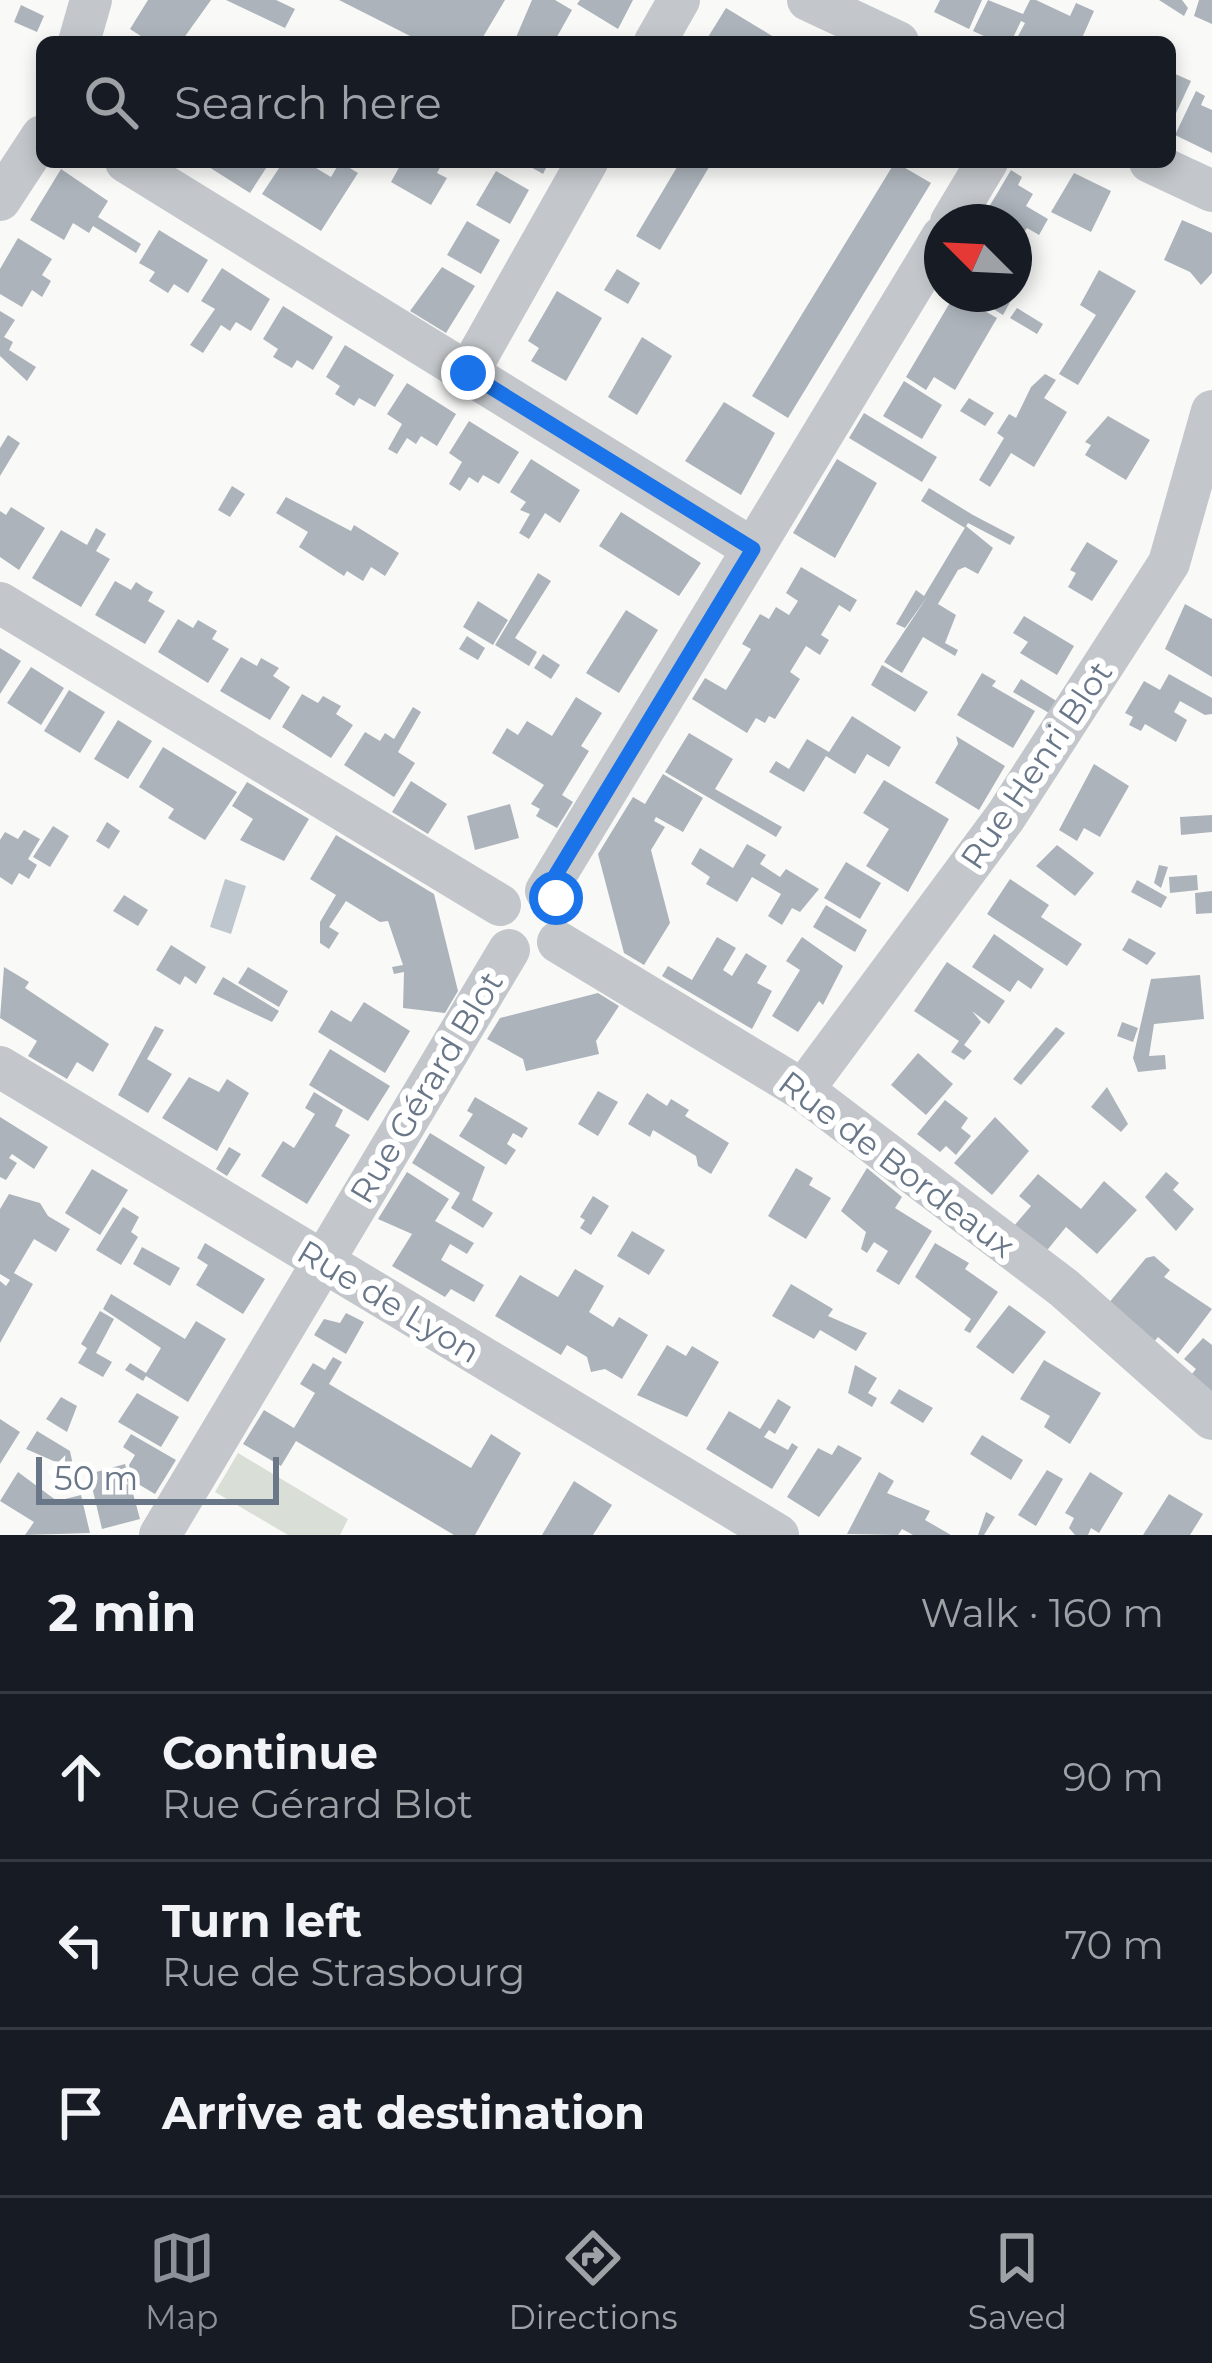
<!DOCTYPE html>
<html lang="en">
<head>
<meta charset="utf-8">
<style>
	:root { --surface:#171b24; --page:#20242c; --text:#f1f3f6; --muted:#9ea1a6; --line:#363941; --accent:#8c9099 }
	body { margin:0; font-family:Montserrat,sans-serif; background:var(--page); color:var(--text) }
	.compass { position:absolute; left:924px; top:204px; width:108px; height:108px; border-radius:50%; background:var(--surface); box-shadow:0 6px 18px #0003; rotate:294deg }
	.scale { position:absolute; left:36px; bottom:30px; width:243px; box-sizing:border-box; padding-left:12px; border:6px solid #697788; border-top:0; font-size:33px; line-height:42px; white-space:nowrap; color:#697788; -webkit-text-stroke:9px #fff; paint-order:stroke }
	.stop { position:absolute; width:36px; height:36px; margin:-27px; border:9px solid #1a73e8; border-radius:50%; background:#fff }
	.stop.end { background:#1a73e8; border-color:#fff; box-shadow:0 3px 12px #0008 }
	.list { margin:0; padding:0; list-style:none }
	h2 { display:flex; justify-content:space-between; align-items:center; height:156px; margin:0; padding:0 48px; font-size:51px }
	h2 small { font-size:39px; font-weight:400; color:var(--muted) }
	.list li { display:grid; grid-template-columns:78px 1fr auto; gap:36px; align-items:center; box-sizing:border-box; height:168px; padding:0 48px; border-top:3px solid var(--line) }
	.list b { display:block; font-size:45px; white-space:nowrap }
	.list p { margin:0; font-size:39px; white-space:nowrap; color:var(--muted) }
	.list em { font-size:39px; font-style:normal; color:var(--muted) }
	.icon { flex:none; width:66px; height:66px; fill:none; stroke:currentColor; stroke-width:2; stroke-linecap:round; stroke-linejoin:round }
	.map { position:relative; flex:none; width:1212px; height:1535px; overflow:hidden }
	.search { position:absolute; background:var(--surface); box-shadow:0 6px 18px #0003; left:36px; right:36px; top:36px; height:132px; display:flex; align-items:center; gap:30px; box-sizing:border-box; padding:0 42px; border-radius:18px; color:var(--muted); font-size:45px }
	.sheet { height:660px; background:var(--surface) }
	nav { display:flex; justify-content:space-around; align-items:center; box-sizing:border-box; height:168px; border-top:3px solid var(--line); background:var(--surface); font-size:33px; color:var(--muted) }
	nav a { display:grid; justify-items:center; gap:6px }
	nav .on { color:var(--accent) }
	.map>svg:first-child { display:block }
	.green { fill:#d9dfd7 }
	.water { fill:#bec7cd }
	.building { fill:#acb3ba }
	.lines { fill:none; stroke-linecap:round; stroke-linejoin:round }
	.minor { stroke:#c3c7cb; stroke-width:42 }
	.route { stroke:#1a73e8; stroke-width:15 }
	.labels { text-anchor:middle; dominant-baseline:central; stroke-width:12; stroke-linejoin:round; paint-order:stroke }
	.street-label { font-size:33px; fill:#697788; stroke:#fff }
</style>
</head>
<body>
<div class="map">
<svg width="1212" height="1535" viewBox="0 0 1212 1535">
	<rect width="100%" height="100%" fill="#f9faf8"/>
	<path class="green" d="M238 1453 348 1519 340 1535H288L215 1492Z"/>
	<path class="water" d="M225 879 246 886 231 934 210 927Z"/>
	<g class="building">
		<path d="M148 0H211L181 42H150L130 29Z"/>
		<path d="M226 0H276L295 9 285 28Z"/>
		<path d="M339 0H505L480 42H422Z"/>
		<path d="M532 0H555L572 10 554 42H514Z"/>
		<path d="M580 0H633L618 29 577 4Z"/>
		<path d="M940 0H982L969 29 934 12Z"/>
		<path d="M988 0 1023 14 1030 0H1036L1070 16 1076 3 1094 11 1082 38 1091 42H1015L1025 23 1021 21 1011 42H997L973 31Z"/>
		<path d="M1159 0H1182L1188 8 1184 16Z"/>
		<path d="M1199 0H1212V24L1194 16Z"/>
		<path d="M21 5 44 16 37 32 14 22Z"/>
		<path d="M726 8 782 42H705Z"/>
		<path d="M1173 73 1191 81 1170 126V80Z"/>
		<path d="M1196 91 1205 96 1201 105 1212 110V153L1175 135Z"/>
		<path d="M201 162H270L250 193Z"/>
		<path d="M283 162H306L331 177 340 162 358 173 321 231 262 194Z"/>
		<path d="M402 162H443L437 173 447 178 431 205 391 182Z"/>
		<path d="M522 162H549L543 174Z"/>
		<path d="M680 162H712L660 250 636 236Z"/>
		<path d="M895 162 931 183 788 418 752 396Z"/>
		<path d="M61 169 108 201 98 217 141 244 136 253 93 226 89 233 73 223 64 240 30 220Z"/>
		<path d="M1011 170 1022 177 1018 185 1033 194 1026 206 1048 219 1039 235 1027 228 1014 250V222H980Z"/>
		<path d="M496 171 529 190 510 224 476 205Z"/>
		<path d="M1074 173 1111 191 1091 232 1051 212Z"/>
		<path d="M1182 220 1212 233V273L1201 285 1190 272 1164 260Z"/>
		<path d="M467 221 500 240 481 274 447 255Z"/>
		<path d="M159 230 208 260 188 293 174 284 168 293 149 281 155 272 139 263Z"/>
		<path d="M18 238 52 259 42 275 51 281 42 297 32 290 22 307 0 294V269Z"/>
		<path d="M442 267 475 286 446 333 410 311Z"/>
		<path d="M222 268 270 299 251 331 236 322 230 331 221 325 203 353 190 345 215 309 201 301Z"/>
		<path d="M617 269 640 283 628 304 604 290Z"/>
		<path d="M1099 270 1136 291 1078 385 1059 374 1096 315 1080 305Z"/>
		<path d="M1014 271 1024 277 1003 315 969 294H1014Z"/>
		<path d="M557 291 602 318 566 381 531 361 539 348 528 341Z"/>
		<path d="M955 294 997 318 955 390 934 377 926 390 906 377Z"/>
		<path d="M283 306 333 337 313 370 297 360 292 368 273 357 278 349 263 339Z"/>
		<path d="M1017 308 1043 324 1037 334 1010 318Z"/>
		<path d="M0 311 15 320 4 337 13 342 9 350 36 367 27 381 0 356Z"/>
		<path d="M642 337 672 356 637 415 608 397Z"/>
		<path d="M345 345 394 375 375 407 359 398 354 406 335 394 340 386 326 377Z"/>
		<path d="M1045 374 1056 380 1044 398 1067 412 1034 467 1011 453 990 487 979 480 1004 438 997 433 1009 414 1016 418 1031 387Z"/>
		<path d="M904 381 942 405 922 439 883 416Z"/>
		<path d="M407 383 456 414 437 446 421 436 416 444 407 438 397 454 388 449 402 424 387 414Z"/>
		<path d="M969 398 994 413 985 426 960 411Z"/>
		<path d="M724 402 775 433 741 495 685 461Z"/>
		<path d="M864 413 937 457 922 482 849 438Z"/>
		<path d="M1108 416 1150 440 1126 480 1085 455 1091 445 1085 442Z"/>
		<path d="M469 421 519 452 499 484 483 475 478 483 469 477 460 491 449 484 462 462 449 453Z"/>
		<path d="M8 435 20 443 0 476V448Z"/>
		<path d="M531 459 580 490 560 523 545 513 529 539 519 533 530 514 520 510 526 502 510 492Z"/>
		<path d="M837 459 877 483 835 558 793 533Z"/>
		<path d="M232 486 245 494 230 517 218 510Z"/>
		<path d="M929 488 973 515 1015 537 1010 545 968 523 965 528 921 501Z"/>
		<path d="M286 497 351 531 354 525 399 553 385 576 371 567 363 581 347 571 344 576 299 547 308 532 276 513Z"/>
		<path d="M11 507 45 528 19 570 0 557V511L6 515Z"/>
		<path d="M621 512 701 563 679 596 599 546Z"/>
		<path d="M966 526 993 548 978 574 965 567 958 570 938 604 956 615 945 643 958 650 955 656 923 637 902 673 884 662 927 597 905 628 896 624 916 590 924 596Z"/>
		<path d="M96 528 106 534 96 551 110 559 81 607 32 578 61 530 87 545Z"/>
		<path d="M1087 542 1118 561 1092 601 1068 587 1076 573 1070 570Z"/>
		<path d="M801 567 857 600 850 612 839 605 821 635 829 640 820 655 806 646 790 672 800 679 775 719 769 716 765 723 756 718 747 733 692 699 705 678 726 690 751 649 742 644 760 614 769 619 776 607 789 615 798 601 786 593Z"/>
		<path d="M538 573 551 581 515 638 537 652 529 666 495 645Z"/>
		<path d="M115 581 131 590 136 582 145 588 153 592 148 601 165 611 145 644 95 615Z"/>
		<path d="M478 601 508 620 493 645 463 627Z"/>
		<path d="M1185 604 1212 619V677L1165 649Z"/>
		<path d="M626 610 658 630 619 693 586 673Z"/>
		<path d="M1024 616 1074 646 1057 675 1020 653 1028 642 1013 633Z"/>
		<path d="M178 619 193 628 198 620 217 631 212 639 229 649 208 683 158 652Z"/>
		<path d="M467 636 485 648 478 660 459 649Z"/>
		<path d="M0 648 21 661 0 694Z"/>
		<path d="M543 654 560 665 551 679 534 668Z"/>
		<path d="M241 657 257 666 261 658 279 668 273 676 290 687 270 720 220 691Z"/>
		<path d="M882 665 928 692 915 712 871 685Z"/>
		<path d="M31 667 64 688 41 725 7 703Z"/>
		<path d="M982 673 996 681 992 686 1035 711 1013 748 957 715Z"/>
		<path d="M1169 674 1212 698V714L1205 715 1180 701 1174 712 1187 720 1176 742 1145 724 1141 731 1129 725 1133 717 1125 713 1144 681 1160 690Z"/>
		<path d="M1021 679 1063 705 1056 717 1013 692Z"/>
		<path d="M69 690 105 712 80 753 44 731Z"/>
		<path d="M302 694 318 703 323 696 341 706 336 714 353 725 331 758 282 727Z"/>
		<path d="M576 697 602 713 581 746 589 751 562 795 573 802 557 828 536 816 540 809 531 804 544 785 492 753 507 728 518 735 527 721 552 736Z"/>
		<path d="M413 707 421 712 398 752 415 763 394 797 344 765 365 732 380 741 385 733 394 739Z"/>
		<path d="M852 716 901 747 889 767 867 754 855 774 826 756 804 792 769 772 776 761 789 769 807 739 829 752Z"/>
		<path d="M118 720 152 741 128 779 94 759Z"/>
		<path d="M689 733 733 759 715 789 782 827 776 837 665 772Z"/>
		<path d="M956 736 1005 766 979 810 935 783 958 744Z"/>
		<path d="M163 747 237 792 205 840 168 818 174 809 139 787Z"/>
		<path d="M1094 764 1129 786 1100 837 1084 828 1077 841 1059 830Z"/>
		<path d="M663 774 703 798 683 832 656 817 654 821 665 827 651 850 670 923 644 965 624 953 598 854 633 797 645 804Z"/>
		<path d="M884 780 949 819 908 892 866 866 889 829 863 813Z"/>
		<path d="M411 781 447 804 428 834 392 812Z"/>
		<path d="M247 782 309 819 284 861 240 840 253 819 232 806Z"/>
		<path d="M510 804 519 838 475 850 467 816Z"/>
		<path d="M1212 815V832L1181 835 1180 817Z"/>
		<path d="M107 822 120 831 109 849 96 841Z"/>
		<path d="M53 826 69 836 50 867 33 857Z"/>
		<path d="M24 830 40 839 28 859 37 865 29 879 19 873 12 885 0 877V840L5 832 18 839Z"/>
		<path d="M336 835 434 894 458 991 445 1013 403 1008 404 972 394 974 392 967 403 965 388 921 380 922 346 901 329 927 339 933 329 949 320 943V922L336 895 310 879Z"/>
		<path d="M747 844 766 855 760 864 780 877 786 869 819 889 800 912 792 908 782 925 768 916 781 894 752 877 737 902 706 884 710 877 691 864 700 848 733 868Z"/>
		<path d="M1057 845 1094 873 1075 896 1036 866Z"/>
		<path d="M846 862 881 883 860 919 824 898Z"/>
		<path d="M1159 865 1168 867 1161 888 1154 883Z"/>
		<path d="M1197 875 1198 890 1170 893 1169 877Z"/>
		<path d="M1010 879 1049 905 1041 917 1082 944 1067 966 987 914Z"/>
		<path d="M1137 880 1167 897 1161 908 1131 892Z"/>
		<path d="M1212 891V913L1196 914 1195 893Z"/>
		<path d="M124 895 148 910 138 926 113 911Z"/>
		<path d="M826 905 867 930 855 952 813 927Z"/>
		<path d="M994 934 1044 969 1031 989 1018 980 1010 992 972 967Z"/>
		<path d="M717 937 736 948 723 970 732 976 746 953 767 966 757 983 772 991 752 1029 662 976 668 966 692 980Z"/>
		<path d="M802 937 843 966 823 1005 819 1001 798 1032 772 1016 800 970 786 961Z"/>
		<path d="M1129 938 1156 953 1147 965 1122 950Z"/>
		<path d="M171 945 206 967 196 984 185 976 180 985 156 970Z"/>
		<path d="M947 962 1005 1001 989 1024 972 1011 981 1022 964 1045 972 1051 964 1060 951 1052 959 1041 914 1011Z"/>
		<path d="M4 967 29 982 25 988 109 1044 93 1072 77 1062 67 1079 28 1056 37 1041 0 1018Z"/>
		<path d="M248 967 288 991 279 1007 238 983Z"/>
		<path d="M1200 975 1204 1019 1154 1024 1149 1056 1165 1055 1166 1069 1138 1072 1133 1058 1151 979Z"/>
		<path d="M223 977 279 1011 272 1022 213 994Z"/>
		<path d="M598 993 619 1006 596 1041 599 1054 526 1071 523 1059 487 1039 500 1018Z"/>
		<path d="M364 1002 410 1031 385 1073 318 1032 331 1010 351 1022Z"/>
		<path d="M1122 1022 1138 1028 1133 1042 1117 1036Z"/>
		<path d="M155 1026 164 1030 147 1059 172 1074 148 1113 118 1095Z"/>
		<path d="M1056 1027 1065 1033 1021 1085 1013 1079Z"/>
		<path d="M330 1049 390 1086 368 1121 309 1085Z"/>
		<path d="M918 1053 953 1084 926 1115 891 1085Z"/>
		<path d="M189 1077 219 1092 227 1079 249 1093 217 1151 162 1118Z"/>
		<path d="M1107 1087 1128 1124 1121 1132 1091 1107Z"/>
		<path d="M598 1091 618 1102 598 1136 578 1124Z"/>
		<path d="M314 1092 343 1110 335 1126 350 1135 307 1204 261 1176 283 1141 294 1148 315 1114 305 1108Z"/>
		<path d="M647 1093 667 1106 671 1099 689 1110 685 1116 729 1143 711 1174 698 1166 696 1156 653 1130 650 1137 628 1124Z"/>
		<path d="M475 1097 528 1128 522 1138 513 1133 507 1144 516 1150 506 1165 459 1136 473 1114 467 1111Z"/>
		<path d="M945 1100 968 1118 961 1128 971 1136 956 1155 946 1146 940 1152 917 1134Z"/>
		<path d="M0 1117 48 1147 34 1169 12 1154 9 1158 17 1163 6 1180 0 1177Z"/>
		<path d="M995 1117 1029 1151 992 1195 954 1163Z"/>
		<path d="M430 1133 485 1167 472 1200 493 1213 483 1228 451 1208 460 1193 412 1163Z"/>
		<path d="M229 1147 241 1154 227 1176 216 1169Z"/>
		<path d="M796 1168 813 1178 809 1185 831 1198 806 1239 768 1216Z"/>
		<path d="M867 1168 902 1197 895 1208 932 1231 899 1285 876 1271 888 1251 874 1242 867 1253 861 1249 866 1232 841 1211Z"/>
		<path d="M92 1169 128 1190 100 1235 65 1213Z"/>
		<path d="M407 1172 449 1199 435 1221 474 1243 467 1254 450 1244 441 1260 484 1285 474 1302 451 1289 445 1297 392 1266 412 1234 378 1219Z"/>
		<path d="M1166 1172 1179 1183 1173 1190 1194 1209 1176 1231 1145 1197Z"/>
		<path d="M1038 1174 1081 1209 1104 1181 1137 1210 1097 1254 1066 1227 1040 1259 1008 1233 1031 1206 1019 1196Z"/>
		<path d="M9 1194 40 1203 48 1216 70 1229 56 1252 34 1239 14 1273 33 1284 0 1343V1281L6 1286 10 1280 0 1274V1209Z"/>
		<path d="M593 1196 609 1206 591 1235 580 1228 585 1220 580 1217Z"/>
		<path d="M123 1207 139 1217 131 1232 138 1237 121 1265 96 1250Z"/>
		<path d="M632 1231 665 1250 649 1275 617 1256Z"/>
		<path d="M205 1243 265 1279 243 1314 196 1285 208 1265 197 1258Z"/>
		<path d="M935 1243 969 1263 965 1269 998 1292 970 1333 964 1330 971 1319 915 1277Z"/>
		<path d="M142 1247 180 1268 170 1286 133 1264Z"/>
		<path d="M1154 1256 1170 1270 1164 1277 1212 1309 1178 1354 1158 1337 1148 1349 1103 1310 1146 1258Z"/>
		<path d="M575 1269 604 1286 589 1312 613 1327 619 1317 648 1335 622 1379 605 1369 591 1372 587 1357 567 1345 561 1355 495 1316 520 1275 558 1297Z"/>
		<path d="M791 1284 833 1309 828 1316 867 1333 856 1351 820 1330 814 1339 772 1316Z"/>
		<path d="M111 1294 185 1339 196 1321 226 1339 188 1402 146 1376 143 1381 125 1370 130 1363 146 1373 161 1348 103 1309Z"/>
		<path d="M1009 1305 1046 1332 1013 1374 976 1347Z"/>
		<path d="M100 1311 114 1319 96 1353 112 1362 103 1377 78 1363 87 1348 81 1344Z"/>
		<path d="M346 1313 364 1322 346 1354 314 1335 324 1319 340 1323Z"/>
		<path d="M1203 1338 1212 1345V1403L1186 1381 1196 1369 1184 1359Z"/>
		<path d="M667 1345 686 1356 692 1346 719 1362 687 1417 637 1395Z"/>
		<path d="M333 1357 342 1362 329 1384 471 1468 491 1434 521 1453 475 1535H454L296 1441 281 1466 243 1444 264 1410 294 1428 315 1393 300 1384 313 1363 325 1370Z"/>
		<path d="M1044 1360 1101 1393 1070 1444 1044 1427 1050 1416 1020 1399Z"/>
		<path d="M855 1365 877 1378 868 1393 877 1398 872 1407 848 1393Z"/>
		<path d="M899 1389 933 1408 923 1423 890 1403Z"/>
		<path d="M137 1393 179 1417 161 1447 118 1422Z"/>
		<path d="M61 1397 77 1406 67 1432 46 1419Z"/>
		<path d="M778 1399 791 1407 775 1434 769 1430 764 1437 788 1450 792 1443 798 1447 772 1489 706 1449 729 1411 760 1429Z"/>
		<path d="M0 1419 20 1432 0 1464Z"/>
		<path d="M37 1431 70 1451 74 1470 26 1449Z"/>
		<path d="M131 1434 176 1460 155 1494 133 1481 129 1465 135 1455 123 1447Z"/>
		<path d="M982 1435 1023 1460 1011 1480 970 1454Z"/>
		<path d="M838 1445 862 1458 819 1517 787 1497 818 1448 832 1455Z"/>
		<path d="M125 1464 140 1519 102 1529 89 1474Z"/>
		<path d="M1047 1470 1063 1479 1036 1526 1018 1515Z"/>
		<path d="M18 1472 57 1501 81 1495 90 1533 25 1535 34 1522 0 1501Z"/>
		<path d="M879 1472 894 1481 887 1493 930 1511 925 1520 951 1535H913L902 1529 898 1535 847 1534Z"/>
		<path d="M1090 1472 1123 1493 1099 1533 1091 1528 1088 1535H1075L1069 1528 1074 1518 1065 1513Z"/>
		<path d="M574 1481 612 1505 593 1535H542Z"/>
		<path d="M1169 1494 1203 1514 1190 1535H1143Z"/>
		<path d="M986 1512 995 1517 984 1535H978Z"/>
	</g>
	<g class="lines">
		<g class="minor">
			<path d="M808 0 898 42"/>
			<path d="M79 42 91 0"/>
			<path d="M655 42 679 0"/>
			<path d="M126 162 753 549"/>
			<path d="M1150 162 1212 191"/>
			<path d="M0 200 42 136"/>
			<path d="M951 222 987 162"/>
			<path d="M468 373 587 162"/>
			<path d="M0 603 500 905"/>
			<path d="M546 891 942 237"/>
			<path d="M558 942 803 1090 1064 1288 1212 1419"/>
			<path d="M0 1067 778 1535"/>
			<path d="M803 1090 1006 816 1169 563 1212 411"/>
			<path d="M160 1535 509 950"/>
		</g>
	</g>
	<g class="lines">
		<path class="route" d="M468 373 753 549 546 891 556 898"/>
	</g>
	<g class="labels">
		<g class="street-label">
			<text transform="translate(1036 765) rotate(-56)">Rue Henri Blot</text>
			<text transform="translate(426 1087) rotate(-59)">Rue Gérard Blot</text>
			<text transform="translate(897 1164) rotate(37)">Rue de Bordeaux</text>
			<text transform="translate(389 1301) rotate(31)">Rue de Lyon</text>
		</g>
	</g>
</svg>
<svg class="compass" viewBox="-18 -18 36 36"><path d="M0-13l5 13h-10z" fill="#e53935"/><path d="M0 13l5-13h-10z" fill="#9ea1a6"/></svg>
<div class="scale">50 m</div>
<div class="stop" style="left:556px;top:898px"></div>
<div class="stop end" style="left:468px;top:373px"></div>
<div class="search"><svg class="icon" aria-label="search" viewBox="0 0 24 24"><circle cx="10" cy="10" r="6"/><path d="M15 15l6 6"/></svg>Search here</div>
</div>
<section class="sheet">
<h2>2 min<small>Walk · 160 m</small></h2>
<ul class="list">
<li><svg class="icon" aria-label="ahead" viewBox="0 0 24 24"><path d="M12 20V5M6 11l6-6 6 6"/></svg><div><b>Continue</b><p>Rue Gérard Blot</p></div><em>90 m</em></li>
<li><svg class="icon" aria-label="left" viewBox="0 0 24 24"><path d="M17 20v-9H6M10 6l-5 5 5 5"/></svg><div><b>Turn left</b><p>Rue de Strasbourg</p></div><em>70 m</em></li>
<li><svg class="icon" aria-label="arrive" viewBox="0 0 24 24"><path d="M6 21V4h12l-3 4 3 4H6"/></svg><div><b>Arrive at destination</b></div></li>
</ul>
</section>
<nav>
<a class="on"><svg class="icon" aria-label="map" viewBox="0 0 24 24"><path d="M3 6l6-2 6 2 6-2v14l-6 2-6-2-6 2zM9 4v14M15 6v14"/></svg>Map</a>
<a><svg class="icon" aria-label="directions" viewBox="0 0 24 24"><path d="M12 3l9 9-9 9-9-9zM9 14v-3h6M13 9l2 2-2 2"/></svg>Directions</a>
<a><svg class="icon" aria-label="saved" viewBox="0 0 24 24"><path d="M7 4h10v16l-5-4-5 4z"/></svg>Saved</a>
</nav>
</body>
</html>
